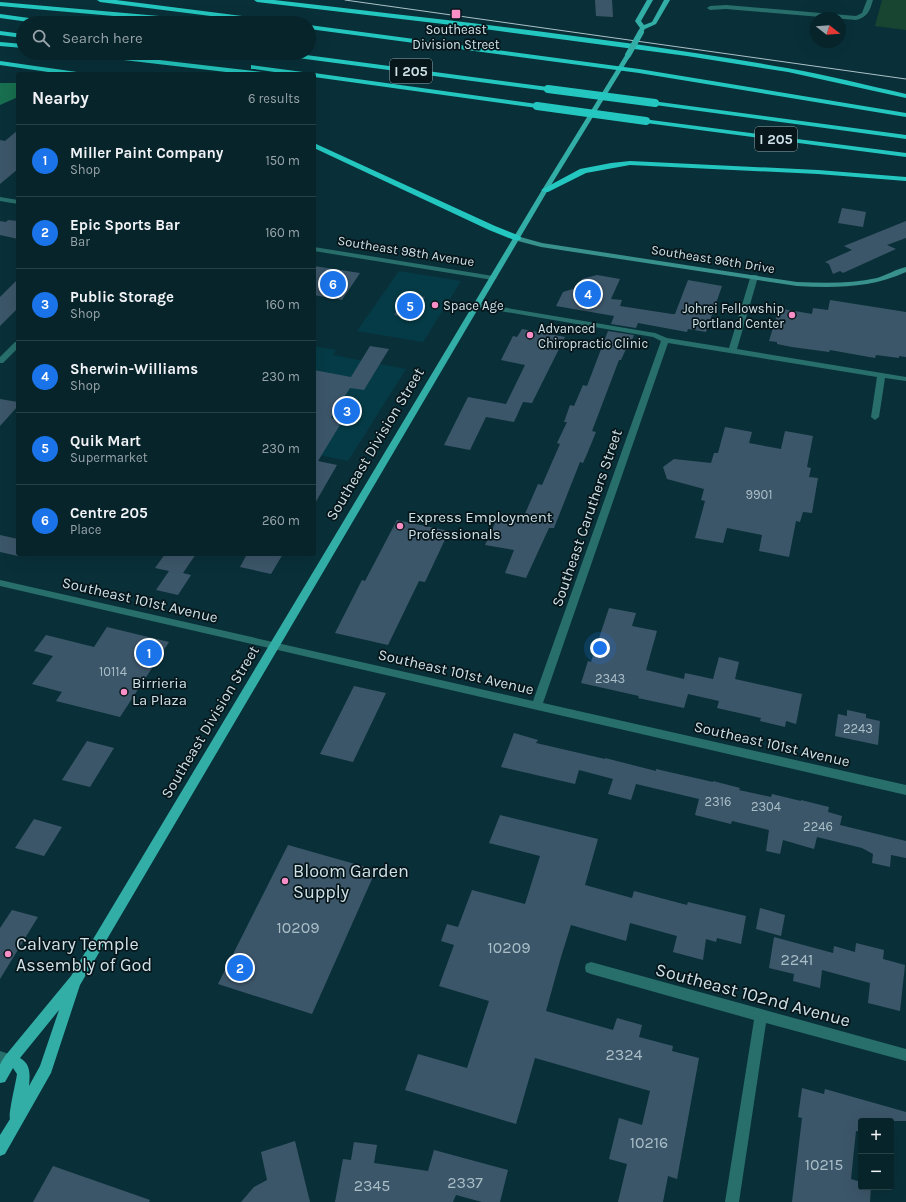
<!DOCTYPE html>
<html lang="en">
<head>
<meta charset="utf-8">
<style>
	:root { --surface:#07242b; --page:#102c33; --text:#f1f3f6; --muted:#98a4a9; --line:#284147; --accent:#1a73e8 }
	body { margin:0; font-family:Karla,sans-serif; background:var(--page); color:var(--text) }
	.controls { position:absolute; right:12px; bottom:12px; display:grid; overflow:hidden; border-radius:4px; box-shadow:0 4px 16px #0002 }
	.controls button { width:36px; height:36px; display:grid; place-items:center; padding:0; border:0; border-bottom:1px solid var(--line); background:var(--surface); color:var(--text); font:20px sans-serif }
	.compass { position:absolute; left:810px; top:12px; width:36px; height:36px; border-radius:50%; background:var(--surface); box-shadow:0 4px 16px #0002; rotate:107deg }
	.you { position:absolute; left:600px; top:648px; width:14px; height:14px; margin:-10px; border:3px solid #fff; border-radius:50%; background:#1a73e8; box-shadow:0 0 0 6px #1a73e833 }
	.badge { display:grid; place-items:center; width:26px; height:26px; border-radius:50%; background:var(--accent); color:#fff; font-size:13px; font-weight:700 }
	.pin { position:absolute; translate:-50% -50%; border:2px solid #fff; box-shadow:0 1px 4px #0006 }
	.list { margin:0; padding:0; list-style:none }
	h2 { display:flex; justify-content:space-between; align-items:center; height:52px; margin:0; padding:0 16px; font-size:17px }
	h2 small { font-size:13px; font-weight:400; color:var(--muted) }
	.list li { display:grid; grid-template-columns:26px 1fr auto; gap:12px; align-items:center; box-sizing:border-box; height:72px; padding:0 16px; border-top:1px solid var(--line) }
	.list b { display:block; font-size:15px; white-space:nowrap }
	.list p { margin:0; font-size:13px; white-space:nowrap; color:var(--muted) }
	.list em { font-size:13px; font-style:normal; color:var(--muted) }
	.icon { flex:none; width:22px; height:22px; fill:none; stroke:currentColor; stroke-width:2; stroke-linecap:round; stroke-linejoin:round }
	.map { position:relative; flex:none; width:906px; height:1202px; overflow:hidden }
	.search { position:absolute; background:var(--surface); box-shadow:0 4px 16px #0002; left:16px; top:16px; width:300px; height:44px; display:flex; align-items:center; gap:10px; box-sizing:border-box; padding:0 14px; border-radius:22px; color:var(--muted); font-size:15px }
	.panel { position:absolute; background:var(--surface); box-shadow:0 4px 16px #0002; left:16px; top:72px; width:300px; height:484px; border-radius:4px }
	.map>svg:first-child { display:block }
	.built { fill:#053b46 }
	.green { fill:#174532 }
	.forest { fill:#186f4f }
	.building { fill:#3c5669 }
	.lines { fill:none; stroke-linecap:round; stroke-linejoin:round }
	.street { fill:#286f6b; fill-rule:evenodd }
	.secondary { fill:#38918c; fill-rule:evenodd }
	.primary { fill:#32aea7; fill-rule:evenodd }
	.highway { fill:#24c7bf; fill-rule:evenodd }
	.tram { stroke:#abc2c8; stroke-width:1 }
	.primary-bridge { stroke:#32aea7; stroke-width:6 }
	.highway-bridge { stroke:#24c7bf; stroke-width:8 }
	.poi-dot { fill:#fa8fc7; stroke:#07161a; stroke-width:1.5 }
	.labels { text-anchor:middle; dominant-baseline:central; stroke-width:3.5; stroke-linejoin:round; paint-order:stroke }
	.far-poi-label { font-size:13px; fill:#cee1e7; stroke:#07161a; text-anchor:start }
	.far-street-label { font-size:13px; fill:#cee1e7; stroke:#07161a }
	.number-label { font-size:13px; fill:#aabec8 }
	.shield { fill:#07161a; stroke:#92a4aa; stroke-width:1 }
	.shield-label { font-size:14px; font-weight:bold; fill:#cee1e7 }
	.street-label { font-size:15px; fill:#cee1e7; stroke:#07161a }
	.poi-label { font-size:15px; fill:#cee1e7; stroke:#07161a; text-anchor:start }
	.near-number-label { font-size:16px; fill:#aabec8 }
	.near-poi-label { font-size:18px; fill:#cee1e7; stroke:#07161a; text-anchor:start }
	.near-street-label { font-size:18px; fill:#cee1e7; stroke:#07161a }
</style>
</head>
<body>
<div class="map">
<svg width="906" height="1202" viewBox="0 0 906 1202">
	<rect width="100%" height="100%" fill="#093039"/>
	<g class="built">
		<path d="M399 271 461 281 423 342 357 331Z"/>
		<path d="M314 346 336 350 333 355 406 369 348 461 314 454Z"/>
	</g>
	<path class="green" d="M882 0H906V30L875 26Z"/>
	<path class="forest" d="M0 83H18V97L0 105Z"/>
	<g class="building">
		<path d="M595 0H612L613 17 596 16Z"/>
		<path d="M18 130V169L0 184V140L5 141Z"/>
		<path d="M842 208 866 212 863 227 838 223Z"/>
		<path d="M8 220 18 221V239L0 235V221L6 222Z"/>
		<path d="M906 221V238L887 245 896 249 843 273 840 271 833 274 829 264 825 262 852 250 844 246Z"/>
		<path d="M314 266 360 273 342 300 314 295Z"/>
		<path d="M597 275 620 279 611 299 622 300 620 306 672 314H675L688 280 722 286 706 332 688 329 687 332 638 323 636 328 611 324 614 316 556 306 563 292 579 287 582 279Z"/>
		<path d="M18 279V308L0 326V297Z"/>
		<path d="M408 294 425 297 412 318 394 315Z"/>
		<path d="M830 300 906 312V357L899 356V358L876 355 875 358 830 350 829 352 792 347 777 344V342L769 341 778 311H782L783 309 812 314 813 308 828 310Z"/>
		<path d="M522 329 565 337 532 403 523 402 514 422 486 417 470 450 444 445 468 397 506 404 525 365 501 360 513 336 517 337Z"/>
		<path d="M608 331 634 335 628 350 626 349 621 360H619L592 431 596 432 587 454 583 463 580 462 554 528H549L526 578 505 573 514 550 485 545 497 519 521 523 538 484 542 485 560 444 557 443 567 422H564L570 405 574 406 583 385 587 386Z"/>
		<path d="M370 346 389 349 364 390 350 388 331 418 343 420 318 461 337 465 314 505V370L351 377Z"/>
		<path d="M0 399 18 402V406L0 426Z"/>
		<path d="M725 427 752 432 749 443 781 449 785 431 813 436 807 467 811 468 809 477 818 478 812 513 803 512 800 522 796 521 789 557 759 551 762 535 727 528 723 543 695 538 705 501 701 500 704 489 667 479 663 467 674 459 711 463 714 453H718Z"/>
		<path d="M397 520 449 531 425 582 419 581 388 645 335 633 362 580 365 581Z"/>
		<path d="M0 535 18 539V556L0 552Z"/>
		<path d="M165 554H196L183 573 191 575 178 595 156 590 169 571 155 568Z"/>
		<path d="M247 554H283L271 574 240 567Z"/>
		<path d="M609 608 636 613 632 626 657 631 646 670 684 679 685 673 713 679 719 657 739 662 735 679 802 694 796 724 786 721 785 727 760 721 761 718 717 708 719 701 688 694 684 708 638 698 639 696 581 683 588 661 591 662Z"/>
		<path d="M107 627 169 642 120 717 56 701 62 692 32 684 53 656 34 651 46 635 94 647Z"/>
		<path d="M354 686 386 693 353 762 320 754Z"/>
		<path d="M847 710 866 714V718L880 721 878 745 835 736 838 714 847 716Z"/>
		<path d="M514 733 538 740 536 743 605 759V758L656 771V769L713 782V781L740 788 739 790 771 797 772 794 801 801V800L829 807 828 812 842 816 840 825 906 841V858L891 855 890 867 872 863 873 854 862 848 817 837 814 849 783 840 780 854 766 851 769 830 732 821 731 824 695 815 699 799 636 784 631 800 608 794 613 779 579 770 575 784 501 767Z"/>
		<path d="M87 741 114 748 90 787 62 780Z"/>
		<path d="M500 815 598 839 585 885 632 898 634 891 687 905 688 902 746 916 741 944 717 938 716 942 706 939 703 960 673 952 677 936 630 923 626 941 571 925 561 957 546 1011 613 1030 617 1018 642 1025 639 1037 673 1046 672 1051 699 1058 677 1179 668 1176 663 1202H618L627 1164 609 1159 619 1118 642 1125 650 1091 535 1058 516 1124 405 1090 418 1054 467 1068 489 1001 439 986 454 945 441 941 447 924 458 927 472 890 525 904 540 856 489 843Z"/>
		<path d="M34 819 62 827 44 856 15 848Z"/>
		<path d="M288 845 376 870 312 1014 218 984Z"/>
		<path d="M760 908 785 915 781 936 756 929Z"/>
		<path d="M12 910 38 917 0 979V928Z"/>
		<path d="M774 937 833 953 834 946 855 952 856 943 884 950 883 959 905 965 900 1011 868 1003 870 983 822 970 820 988 793 981 794 974 769 968Z"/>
		<path d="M802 1088 824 1094 825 1089 906 1112V1121H861V1132L856 1131 851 1179 861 1182V1187H871L870 1202H792L802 1118 798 1117Z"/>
		<path d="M295 1141 310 1202H241L254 1187 267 1180 261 1152Z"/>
		<path d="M354 1142 377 1145 374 1163 428 1171 434 1150 508 1170 500 1202H482L456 1195 453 1202H335L343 1159 351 1160Z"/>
		<path d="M53 1166 150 1200 149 1202H33Z"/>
	</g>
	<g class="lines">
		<g class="street">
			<path d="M867 0H873C870 10 868 17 856 20L726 9 710 10 707 8 710 6 726 5 856 16 862 13Z"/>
			<path d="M0 197 18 200V204L0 201Z"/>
			<path d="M314 247 493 276 497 278 493 280 314 251Z"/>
			<path d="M751 275H757L758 277 737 349 906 377V381L885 378 879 417 875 420 871 417 877 377 668 343 543 703 906 785V795L0 586V580L533 701 661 341 653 337 477 307 473 305 477 303 655 333 667 338 729 348Z"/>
			<path d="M15 342H18V348L3 363H0V357Z"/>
			<path d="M591 962 906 1049V1061L766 1023 739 1202H725L754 1020 591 974 586 972 585 968 586 964Z"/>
			<path d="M0 1051 15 1056 17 1060 15 1064 10 1066 0 1063Z"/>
		</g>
		<path class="secondary" d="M514 236H517L542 243 797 282C824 283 851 284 877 278 887 275 896 269 906 267V272C872 288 834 288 797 286L541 247 514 240Z"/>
		<g class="primary">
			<path d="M647 0H653L641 21 644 25 652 22 664 0H670L656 24 645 29 641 34 638 32 640 28 635 21Z"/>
			<path d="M626 54 631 55 548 190 80 985 51 1073 5 1154 0 1156V1135L10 1119C8 1114 16 1082 17 1074L13 1068 5 1082 0 1083V1064L5 1056 71 976 542 190ZM59 1010 40 1066 29 1086C30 1075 31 1064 20 1058Z"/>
		</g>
		<g class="highway">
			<path d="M97 0H116L282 21 285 23H266L100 2Z"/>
			<path d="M254 0H274C445 20 617 38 787 68 827 75 866 85 906 94V98L788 72 687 56 477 28 257 2Z"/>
			<path d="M0 2 216 21 219 23H193L0 6Z"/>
			<path d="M0 14 51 21 54 23H36L0 18Z"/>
			<path d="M309 25 639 69 906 113V117L639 73 309 29Z"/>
			<path d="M0 31 23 34V38L0 35Z"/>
			<path d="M0 42 23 44V48L0 46Z"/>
			<path d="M77 53H99L262 72 266 74H243L81 55Z"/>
			<path d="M271 53H291L548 87 552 89 548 91 275 55Z"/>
			<path d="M0 61 77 72 81 74H62L0 65Z"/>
			<path d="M251 65 303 72 307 74H288L254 69H251Z"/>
			<path d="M314 73 537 104 541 106 537 108 314 77V74H311Z"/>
			<path d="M652 101 906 135V139L655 105 651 103Z"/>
			<path d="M643 119 906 153V157L646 123 642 121Z"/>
			<path d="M314 143 495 226 520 236 521 238 520 240H514L489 230 314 148Z"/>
			<path d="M630 161 818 170 906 177V181L818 174 630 165 586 173 548 192H545L541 190 580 169 611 163Z"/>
		</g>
		<path class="tram" d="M345 0 906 79"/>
		<path class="primary-bridge" d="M628 55 641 32"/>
		<g class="highway-bridge">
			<path d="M548 89 655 103"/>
			<path d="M537 106 646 121"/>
		</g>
	</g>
	<g class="poi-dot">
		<rect x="451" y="9" width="10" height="10" rx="2"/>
		<circle cx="435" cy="305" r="4"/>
		<circle cx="792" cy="315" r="4"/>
		<circle cx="530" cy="335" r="4"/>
		<circle cx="400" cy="526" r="4"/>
		<circle cx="124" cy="692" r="4"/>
		<circle cx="285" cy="881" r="4"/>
		<circle cx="8" cy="954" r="4"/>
	</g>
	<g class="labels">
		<g class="far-poi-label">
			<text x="456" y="29" text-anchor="middle">Southeast<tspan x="456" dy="15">Division Street</tspan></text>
			<text x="443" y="305">Space Age</text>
			<text x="784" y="308" text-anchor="end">Johrei Fellowship<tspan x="784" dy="15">Portland Center</tspan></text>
			<text x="538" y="328">Advanced<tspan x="538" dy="15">Chiropractic Clinic</tspan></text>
		</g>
		<g class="far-street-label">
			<text transform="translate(406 251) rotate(9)">Southeast 98th Avenue</text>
			<text transform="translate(713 259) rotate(9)">Southeast 96th Drive</text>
		</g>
		<g class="number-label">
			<text x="759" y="494">9901</text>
			<text x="113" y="671">10114</text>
			<text x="610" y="678">2343</text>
			<text x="858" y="728">2243</text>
			<text x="718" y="801">2316</text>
			<text x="766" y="806">2304</text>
			<text x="818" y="826">2246</text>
		</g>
		<g class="shield">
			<rect x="390" y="59" width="42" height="24" rx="3"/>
			<rect x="755" y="127" width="42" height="24" rx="3"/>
		</g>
		<g class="shield-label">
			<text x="411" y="71">I 205</text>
			<text x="776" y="139">I 205</text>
		</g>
		<g class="street-label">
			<text transform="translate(375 444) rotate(-59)">Southeast Division Street</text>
			<text transform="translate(587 518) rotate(-71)">Southeast Caruthers Street</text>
			<text transform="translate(140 600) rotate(13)">Southeast 101st Avenue</text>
			<text transform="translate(456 672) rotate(13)">Southeast 101st Avenue</text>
			<text transform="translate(210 722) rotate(-59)">Southeast Division Street</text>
			<text transform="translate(772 744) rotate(13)">Southeast 101st Avenue</text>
		</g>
		<g class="poi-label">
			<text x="408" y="517">Express Employment<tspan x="408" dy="17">Professionals</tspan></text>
			<text x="132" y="683">Birrieria<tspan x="132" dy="17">La Plaza</tspan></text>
		</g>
		<g class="near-number-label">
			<text x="298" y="927">10209</text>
			<text x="509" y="947">10209</text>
			<text x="797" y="959">2241</text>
			<text x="624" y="1054">2324</text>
			<text x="649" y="1142">10216</text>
			<text x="824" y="1164">10215</text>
			<text x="465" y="1182">2337</text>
			<text x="372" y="1185">2345</text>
		</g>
		<g class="near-poi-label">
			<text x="293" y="871">Bloom Garden<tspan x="293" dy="21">Supply</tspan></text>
			<text x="16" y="944">Calvary Temple<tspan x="16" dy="21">Assembly of God</tspan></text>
		</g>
		<g class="near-street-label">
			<text transform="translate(753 995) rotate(15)">Southeast 102nd Avenue</text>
		</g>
	</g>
</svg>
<div class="controls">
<button>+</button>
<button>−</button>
</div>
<svg class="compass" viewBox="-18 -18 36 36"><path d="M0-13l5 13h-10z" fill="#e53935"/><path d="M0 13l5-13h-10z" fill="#98a4a9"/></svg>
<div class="you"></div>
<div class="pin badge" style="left:149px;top:653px">1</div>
<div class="pin badge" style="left:240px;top:968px">2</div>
<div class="pin badge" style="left:347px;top:411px">3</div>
<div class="pin badge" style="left:588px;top:294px">4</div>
<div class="pin badge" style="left:410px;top:306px">5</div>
<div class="pin badge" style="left:333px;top:284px">6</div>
<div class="search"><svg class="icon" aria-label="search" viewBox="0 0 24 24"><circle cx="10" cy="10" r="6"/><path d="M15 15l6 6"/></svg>Search here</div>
<section class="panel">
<h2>Nearby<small>6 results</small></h2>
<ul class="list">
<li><span class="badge">1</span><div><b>Miller Paint Company</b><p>Shop</p></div><em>150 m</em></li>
<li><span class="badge">2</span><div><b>Epic Sports Bar</b><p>Bar</p></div><em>160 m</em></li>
<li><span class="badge">3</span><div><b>Public Storage</b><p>Shop</p></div><em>160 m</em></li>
<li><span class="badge">4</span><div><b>Sherwin-Williams</b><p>Shop</p></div><em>230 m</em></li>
<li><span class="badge">5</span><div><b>Quik Mart</b><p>Supermarket</p></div><em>230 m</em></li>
<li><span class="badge">6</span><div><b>Centre 205</b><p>Place</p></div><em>260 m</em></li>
</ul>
</section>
</div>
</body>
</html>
